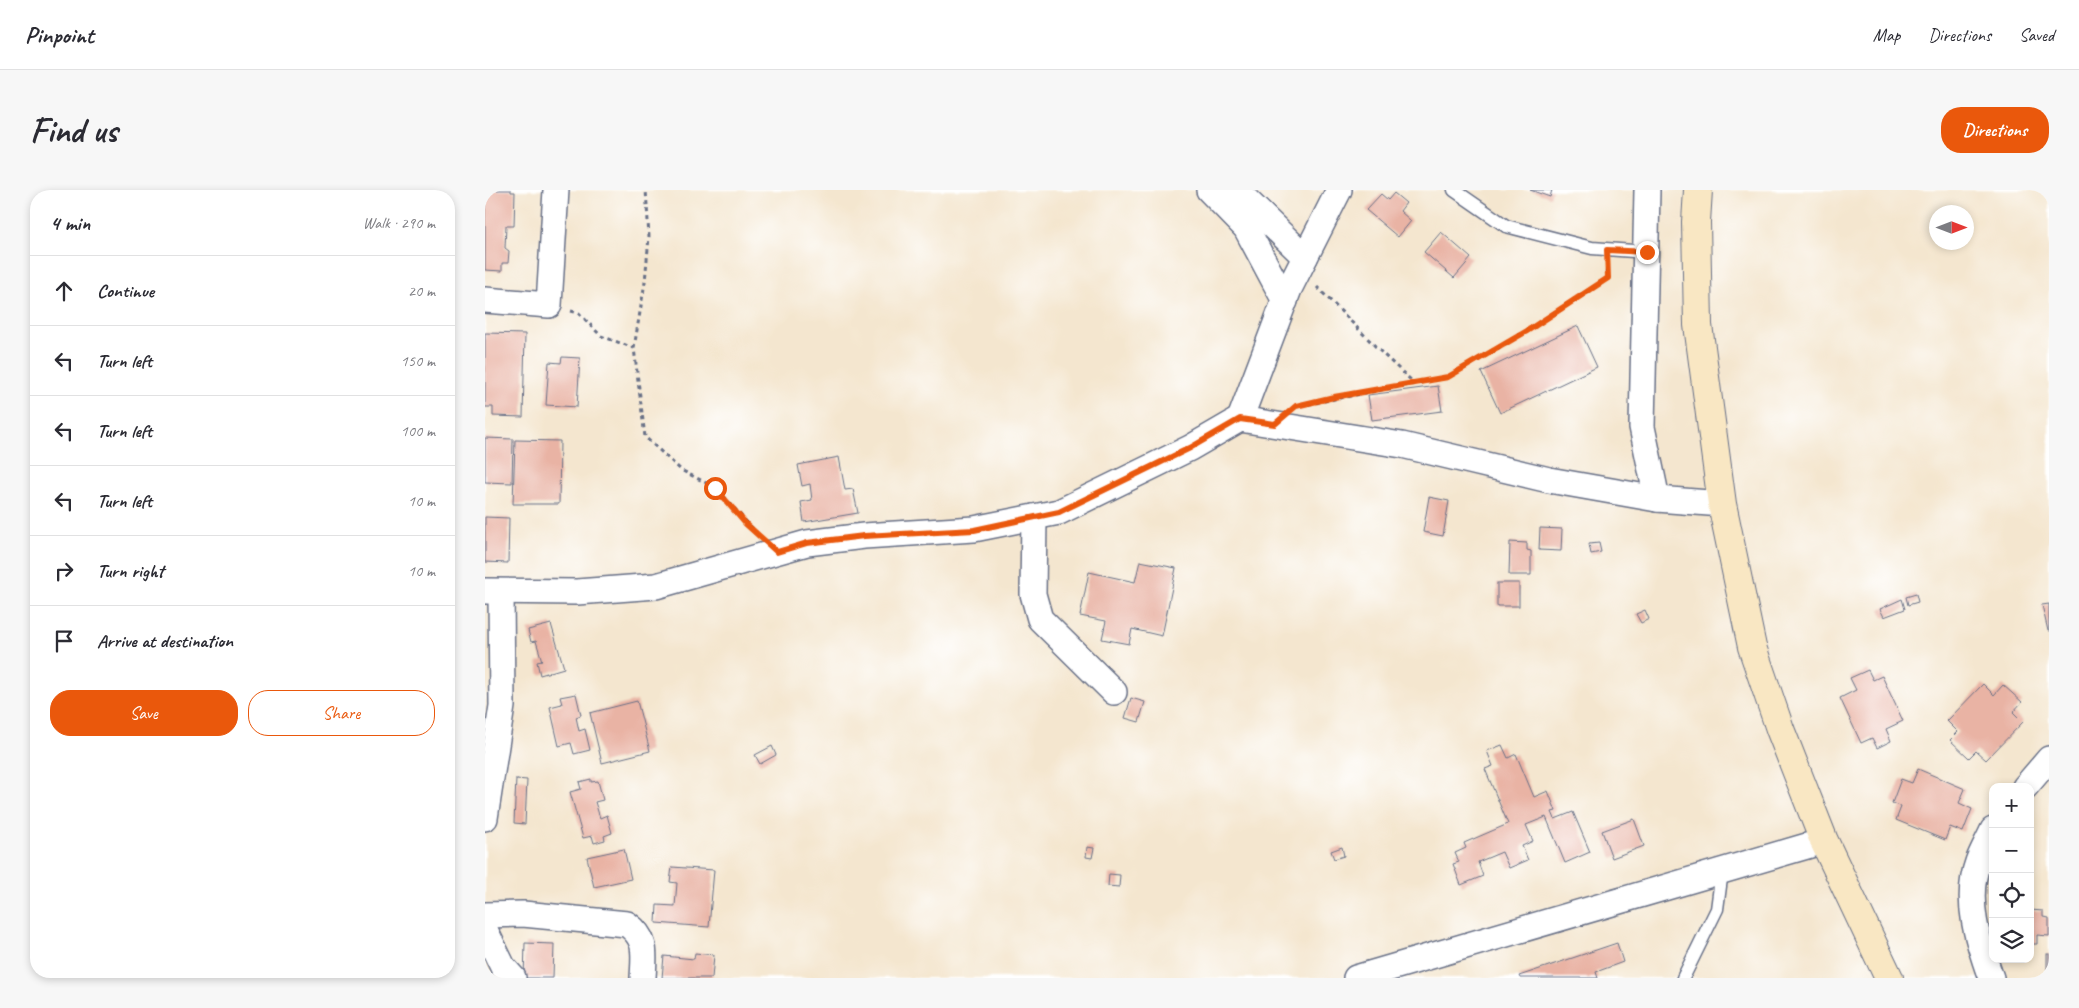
<!DOCTYPE html>
<html lang="en">
<head>
<meta charset="utf-8">
<style>
	:root { --surface:#fff; --page:#f7f7f7; --text:#2b2b33; --muted:#7c7c81; --line:#e1e1e2; --accent:#ea580c }
	body { margin:0; font-family:Caveat,sans-serif; background:var(--page); color:var(--text) }
	.controls { position:absolute; right:15px; bottom:15px; display:grid; overflow:hidden; border-radius:10px; box-shadow:0 2px 8px #0003 }
	.controls button { width:45px; height:45px; display:grid; place-items:center; padding:0; border:0; border-bottom:1px solid var(--line); background:var(--surface); color:var(--text); font:25px sans-serif }
	.compass { position:absolute; left:1444px; top:15px; width:45px; height:45px; border-radius:50%; background:var(--surface); box-shadow:0 2px 8px #0003; rotate:90deg }
	.stop { position:absolute; width:15px; height:15px; margin:-11px; border:4px solid #ea580c; border-radius:50%; background:#fff }
	.stop.end { background:#ea580c; border-color:#fff; box-shadow:0 1px 5px #0008 }
	.list { margin:0; padding:0; list-style:none }
	h2 { display:flex; justify-content:space-between; align-items:center; height:65px; margin:0; padding:0 20px; font-size:21px }
	h2 small { font-size:16px; font-weight:400; color:var(--muted) }
	.list li { display:grid; grid-template-columns:32px 1fr auto; gap:15px; align-items:center; box-sizing:border-box; height:70px; padding:0 20px; border-top:1px solid var(--line) }
	.list b { display:block; font-size:19px; white-space:nowrap }
	.list em { font-size:16px; font-style:normal; color:var(--muted) }
	.actions { display:flex; gap:10px; padding:15px 20px }
	.actions a { flex:1; padding:11px 0; border:1px solid var(--accent); border-radius:20px; text-align:center; font-size:18px; color:var(--accent) }
	.actions .main { background:var(--accent); color:#fff }
	.icon { flex:none; width:28px; height:28px; fill:none; stroke:currentColor; stroke-width:2; stroke-linecap:round; stroke-linejoin:round }
	.map { position:relative; flex:none; width:1564px; height:788px; overflow:hidden; border-radius:20px }
	header { display:flex; align-items:center; gap:30px; box-sizing:border-box; height:70px; padding:0 25px; background:var(--surface); border-bottom:1px solid var(--line) }
	header strong { font-size:24px }
	nav { display:flex; gap:28px; margin-inline-start:auto; font-size:18px }
	.intro { display:flex; align-items:center; justify-content:space-between; box-sizing:border-box; height:120px; padding:0 30px }
	h1 { margin:0; font-size:35px }
	.button { padding:12px 22px; border-radius:20px; background:var(--accent); color:#fff; font-size:18px; font-weight:700 }
	main { display:flex; gap:30px; padding:0 30px }
	aside { flex:1; background:var(--surface); border-radius:20px; box-shadow:0 2px 8px #0003 }
	.map>svg:first-child { display:block }
	.building { fill:#e9b3a4 }
	.lines { fill:none; stroke-linecap:round; stroke-linejoin:round }
	.service-casing { stroke:#676f86; stroke-width:15 }
	.minor-casing { stroke:#676f86; stroke-width:28 }
	.secondary-casing { stroke:#676f86; stroke-width:30 }
	.path { stroke:#676f86; stroke-width:3; stroke-dasharray:4 4; stroke-linecap:butt }
	.service { stroke:#fff; stroke-width:12 }
	.minor { stroke:#fff; stroke-width:25 }
	.secondary { stroke:#f9e7c3; stroke-width:28 }
	.route { stroke:#ea580c; stroke-width:6 }
</style>
</head>
<body>
<header>
<strong>Pinpoint</strong>
<nav><a>Map</a><a>Directions</a><a>Saved</a></nav>
</header>
<div class="intro"><h1>Find us</h1><a class="button">Directions</a></div>
<main>
<aside>
<h2>4 min<small>Walk · 290 m</small></h2>
<ul class="list">
<li><svg class="icon" aria-label="ahead" viewBox="0 0 24 24"><path d="M12 20V5M6 11l6-6 6 6"/></svg><div><b>Continue</b></div><em>20 m</em></li>
<li><svg class="icon" aria-label="left" viewBox="0 0 24 24"><path d="M17 20v-9H6M10 6l-5 5 5 5"/></svg><div><b>Turn left</b></div><em>150 m</em></li>
<li><svg class="icon" aria-label="left" viewBox="0 0 24 24"><path d="M17 20v-9H6M10 6l-5 5 5 5"/></svg><div><b>Turn left</b></div><em>100 m</em></li>
<li><svg class="icon" aria-label="left" viewBox="0 0 24 24"><path d="M17 20v-9H6M10 6l-5 5 5 5"/></svg><div><b>Turn left</b></div><em>10 m</em></li>
<li><svg class="icon" aria-label="right" viewBox="0 0 24 24"><path d="M7 20v-9h11M14 6l5 5-5 5"/></svg><div><b>Turn right</b></div><em>10 m</em></li>
<li><svg class="icon" aria-label="arrive" viewBox="0 0 24 24"><path d="M6 21V4h12l-3 4 3 4H6"/></svg><div><b>Arrive at destination</b></div></li>
</ul>
<div class="actions"><a class="main">Save</a><a>Share</a></div>
</aside>
<div class="map">
<svg width="1564" height="788" viewBox="0 0 1564 788">
	<rect width="100%" height="100%" fill="#fff"/>
	<filter id="ink" filterUnits="userSpaceOnUse"><feTurbulence type="fractalNoise" baseFrequency=".02" numOctaves="2"/><feDisplacementMap in="SourceGraphic" scale="10" xChannelSelector="R" yChannelSelector="G"/><feConvolveMatrix kernelMatrix="1 2 1 2 8 2 1 2 1" color-interpolation-filters="sRGB"/></filter>
	<filter id="wash" filterUnits="userSpaceOnUse"><feTurbulence type="fractalNoise" baseFrequency=".0096" numOctaves="4" result="noise"/><feDisplacementMap in="SourceGraphic" scale="20" xChannelSelector="R" yChannelSelector="G"/><feGaussianBlur stdDeviation="1.12" result="paint"/><feColorMatrix in="noise" values="0 0 0 0 0 0 0 0 0 0 0 0 0 0 0 0 0 1.4 0 .05"/><feComposite in="paint" operator="in"/></filter>
	<g filter="url(#wash)">
		<rect width="100%" height="100%" fill="#f4e6cf"/>
		<g id="blocks">
			<g class="building">
				<path d="M0 0H26V2H30L29 36H21L20 58 24 61 23 73H17V81L0 80Z"/>
				<path d="M1045 0H1067L1065 7Z"/>
				<path d="M909 3 921 13 915 21 926 31 913 47 881 20 896 4 903 10Z"/>
				<path d="M956 42 986 68 969 88 939 62Z"/>
				<path d="M1093 136 1112 177 1015 223 996 182Z"/>
				<path d="M0 143 40 144 38 227 8 226V217H0Z"/>
				<path d="M77 167 95 168 92 217 61 215 64 172 76 173Z"/>
				<path d="M953 196 957 221 887 230 883 205Z"/>
				<path d="M0 248 28 249 27 293 0 292Z"/>
				<path d="M30 250 75 251 74 314H28Z"/>
				<path d="M354 267 360 300 368 299 373 323 319 332 316 312 327 310 325 294 317 296 313 275Z"/>
				<path d="M944 307 964 311 958 346 938 342Z"/>
				<path d="M0 327 24 328 23 373 0 372Z"/>
				<path d="M1055 338 1077 339 1076 361 1054 360Z"/>
				<path d="M1025 352 1042 353V360L1046 361V385H1024Z"/>
				<path d="M1114 353 1116 362 1106 364 1104 354Z"/>
				<path d="M655 371 691 378 677 446 647 439 644 454 617 449 621 431 595 426 604 382 650 392Z"/>
				<rect x="1012" y="393" width="22" height="23"/>
				<path d="M1431 404 1433 412 1423 415 1421 407Z"/>
				<path d="M1417 409 1420 419 1399 427 1395 419Z"/>
				<path d="M1564 414V441H1563L1557 415Z"/>
				<path d="M1160 420 1164 429 1156 433 1151 424Z"/>
				<path d="M66 434 79 478 55 485 52 472 57 471 51 451 46 452 43 440Z"/>
				<path d="M1383 480 1388 490 1397 486 1418 531 1401 539 1406 551 1392 558 1387 548 1376 553 1355 508 1371 500 1365 488Z"/>
				<path d="M1498 494 1509 505 1518 495 1537 512 1528 522 1538 532 1501 570 1491 561 1484 568 1465 550 1473 542 1462 531Z"/>
				<path d="M91 504 96 525 91 527 94 541 100 539 105 560 89 564 86 553 74 556 65 517 77 514 75 507Z"/>
				<path d="M646 508 660 512 654 532 640 528Z"/>
				<path d="M152 511 165 561 117 573 105 523Z"/>
				<path d="M1017 555 1023 568 1031 564 1049 607 1063 601 1071 621 1067 622 1070 629 1088 622 1105 662 1080 673 1061 627 1041 635 1048 651 1037 656 1043 670 1024 678 1017 662 993 672 998 686 976 695 968 674 974 672 970 663 981 658 979 653 1023 634 1000 579 1008 576 1002 561Z"/>
				<path d="M287 556 291 565 275 574 270 565Z"/>
				<path d="M1433 579 1480 599 1474 613 1487 619 1478 642 1465 637 1460 650 1411 630 1416 617 1407 613 1416 589 1427 593Z"/>
				<path d="M31 589 42 590 40 634 29 633Z"/>
				<path d="M106 589V592L113 591 118 610 110 612 115 628 122 625 127 643 119 646 120 650 109 653 107 646 98 648 85 602 96 599 94 592Z"/>
				<path d="M1149 629 1159 656 1127 668 1117 641Z"/>
				<path d="M602 657 609 658 607 668 601 667Z"/>
				<path d="M857 657 859 666 849 669 846 661Z"/>
				<path d="M139 659 146 689 109 697 102 667Z"/>
				<path d="M187 677 229 680 224 737 171 733 172 715 190 716 192 693 185 692Z"/>
				<path d="M624 684 635 685 634 697 623 696Z"/>
				<path d="M1545 720 1558 721V727L1564 728V746L1552 745V754H1545Z"/>
				<path d="M40 753 69 754 68 788H39Z"/>
				<path d="M1132 753 1138 772 1111 782 1113 788H1035L1034 786Z"/>
				<path d="M210 763 229 765 227 788H177L179 766 209 769Z"/>
				<rect x="1562" y="764" width="2" height="21"/>
			</g>
		</g>
	</g>
	<g filter="url(#ink)">
		<use href="#blocks" fill-opacity="0" stroke="#676f86" stroke-width="1"/>
		<g class="lines">
			<g class="service-casing">
				<g id="service">
					<path d="M969 0 1021 36 1107 58 1162 62"/>
					<path d="M1198 788 1232 719 1237 681"/>
				</g>
			</g>
			<g class="minor-casing">
				<g id="minor">
					<path d="M724 0 761 38 800 111"/>
					<path d="M751 0 820 67"/>
					<path d="M1162 0 1157 237 1172 309"/>
					<path d="M0 110 64 115 71 0"/>
					<path d="M755 229 804 99 854 0"/>
					<path d="M549 327 548 404 555 429 629 502"/>
					<path d="M0 401 92 402 171 396 322 353 379 346 489 339 574 322 705 258 755 229 917 255 1064 290 1172 309 1237 314"/>
					<path d="M1540 597 1564 569"/>
					<path d="M0 628 17 516 16 402"/>
					<path d="M0 725 38 724 142 734C163 749 159 764 158 788"/>
					<path d="M0 740 18 777 28 788"/>
					<path d="M871 788 1339 651"/>
					<path d="M1506 788C1493 752 1479 710 1493 672 1497 661 1503 651 1508 640"/>
				</g>
			</g>
			<g class="secondary-casing">
				<path id="secondary" d="M1213 0 1211 32 1213 135 1237 314 1267 457 1295 539 1339 651 1404 788"/>
			</g>
			<g class="path">
				<path d="M832 97 898 164 929 193"/>
				<path d="M86 121 94 123 116 146 149 158 160 247 196 280 231 298 271 343"/>
				<path d="M149 158 160 92 164 47 161 0"/>
				<path d="M823 214 963 187 1042 141 1123 88 1122 78"/>
			</g>
			<use href="#service" class="service"/>
			<use href="#minor" class="minor"/>
			<use href="#secondary" class="secondary"/>
		</g>
	</g>
	<g class="lines" filter="url(#ink)">
		<path class="route" d="M230 298 261 334 292 362 322 353 379 346 489 340 574 322 705 258 755 229 790 234 811 216 849 207 963 187 1042 141 1123 88 1122 60 1162 62"/>
	</g>
</svg>
<div class="controls">
<button>+</button>
<button>−</button>
<button><svg class="icon" aria-label="locate" viewBox="0 0 24 24"><circle cx="12" cy="12" r="6"/><path d="M12 2v4M12 18v4M2 12h4M18 12h4"/></svg></button>
<button><svg class="icon" aria-label="layers" viewBox="0 0 24 24"><path d="M12 4l9 5-9 5-9-5zM3 14l9 5 9-5"/></svg></button>
</div>
<svg class="compass" viewBox="-18 -18 36 36"><path d="M0-13l5 13h-10z" fill="#e53935"/><path d="M0 13l5-13h-10z" fill="#7c7c81"/></svg>
<div class="stop" style="left:230px;top:298px"></div>
<div class="stop end" style="left:1162px;top:62px"></div>
</div>
</main>
</body>
</html>
